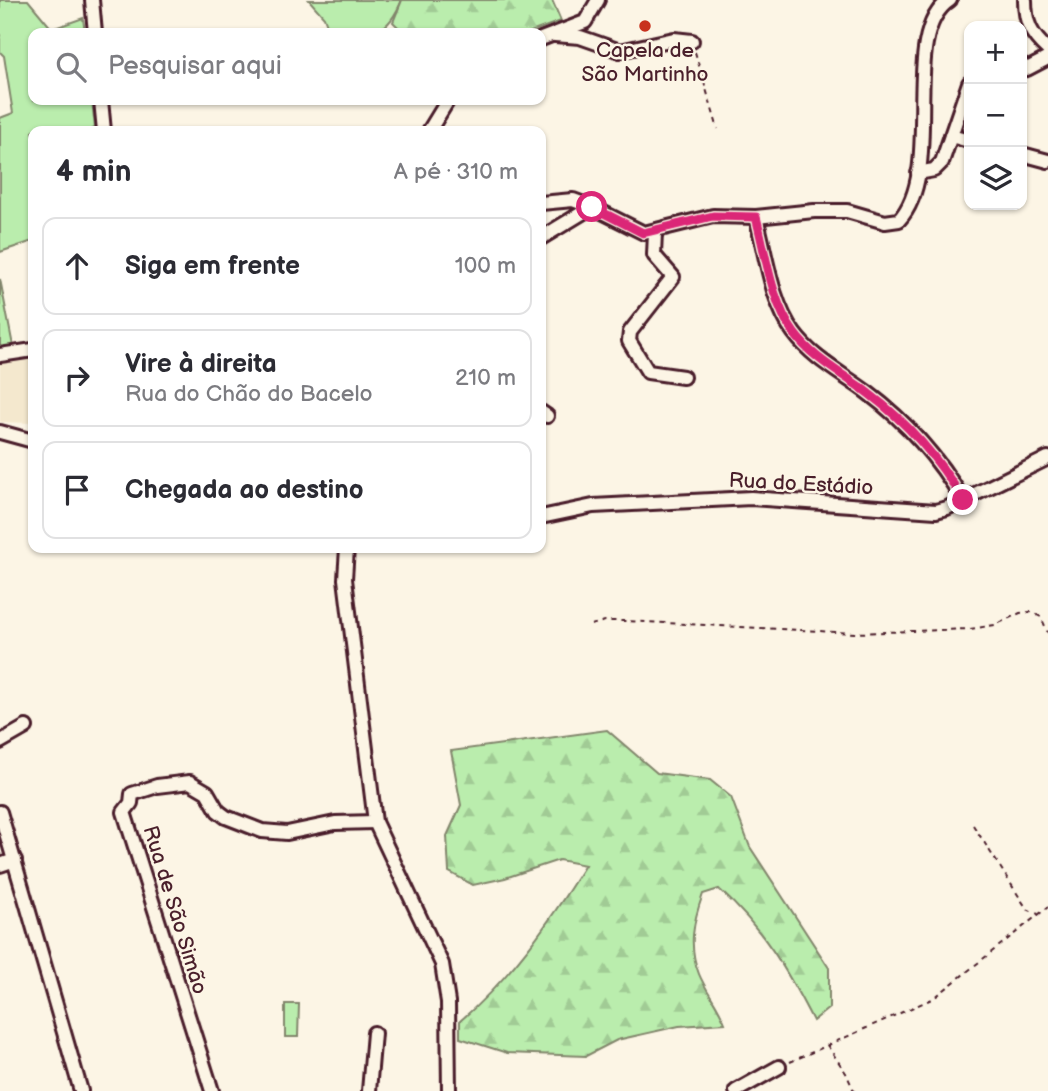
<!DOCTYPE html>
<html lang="pt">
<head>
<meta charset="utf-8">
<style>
	:root { --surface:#fff; --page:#f7f7f7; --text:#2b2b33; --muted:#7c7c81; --line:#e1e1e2 }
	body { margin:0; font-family:"Balsamiq Sans",sans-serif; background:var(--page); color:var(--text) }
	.controls { position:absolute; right:21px; top:21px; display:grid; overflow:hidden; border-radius:14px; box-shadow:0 2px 5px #0004 }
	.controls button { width:63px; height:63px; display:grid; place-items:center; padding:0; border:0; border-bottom:2px solid var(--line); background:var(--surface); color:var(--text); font:35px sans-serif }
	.stop { position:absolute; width:21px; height:21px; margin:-16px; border:5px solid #db2777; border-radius:50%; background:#fff }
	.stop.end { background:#db2777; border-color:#fff; box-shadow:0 2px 7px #0008 }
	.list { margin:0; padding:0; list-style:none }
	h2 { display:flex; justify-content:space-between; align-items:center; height:91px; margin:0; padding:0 28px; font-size:30px }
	h2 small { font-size:23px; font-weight:400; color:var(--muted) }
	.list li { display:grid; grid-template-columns:46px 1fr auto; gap:21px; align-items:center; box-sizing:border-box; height:98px; margin:0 14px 14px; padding:0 14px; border:2px solid var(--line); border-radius:14px }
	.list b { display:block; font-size:26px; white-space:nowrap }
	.list p { margin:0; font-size:23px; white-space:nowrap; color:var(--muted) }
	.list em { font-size:23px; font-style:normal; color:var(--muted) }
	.icon { flex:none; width:38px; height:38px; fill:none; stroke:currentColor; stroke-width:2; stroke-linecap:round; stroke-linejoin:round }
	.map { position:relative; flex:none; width:1048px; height:1091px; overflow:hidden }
	.search { position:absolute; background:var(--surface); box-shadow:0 2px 5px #0004; left:28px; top:28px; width:518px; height:77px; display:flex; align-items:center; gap:18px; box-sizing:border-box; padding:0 24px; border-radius:14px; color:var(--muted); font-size:26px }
	.panel { position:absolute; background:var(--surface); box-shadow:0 2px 5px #0004; left:28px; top:126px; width:518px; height:427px; border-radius:14px }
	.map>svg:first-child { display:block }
	.built { fill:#f4e8ce }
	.green { fill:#baedad; stroke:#82866c; stroke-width:2 }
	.forest { fill:url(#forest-firs); stroke:#82866c; stroke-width:2 }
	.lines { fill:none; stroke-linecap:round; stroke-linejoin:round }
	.minor-casing { stroke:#4a1f2b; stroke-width:18 }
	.path { stroke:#4a1f2b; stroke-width:2; stroke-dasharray:5 5; stroke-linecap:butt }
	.minor { stroke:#fcf5e5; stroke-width:12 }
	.route { stroke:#db2777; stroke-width:9 }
	.poi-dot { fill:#c8321e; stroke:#fcf5e5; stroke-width:2.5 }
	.labels { text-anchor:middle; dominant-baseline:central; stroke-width:5; stroke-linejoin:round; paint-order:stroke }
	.poi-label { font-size:21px; fill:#4a1f2b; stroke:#fcf5e5 }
	.street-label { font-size:21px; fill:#4a1f2b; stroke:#fcf5e5 }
</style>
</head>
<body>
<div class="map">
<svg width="1048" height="1091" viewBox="0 0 1048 1091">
	<defs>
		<pattern id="forest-firs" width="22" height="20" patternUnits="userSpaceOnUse" patternTransform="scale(1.75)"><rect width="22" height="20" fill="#baedad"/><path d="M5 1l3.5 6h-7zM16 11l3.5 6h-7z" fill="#a1cb95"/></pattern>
	</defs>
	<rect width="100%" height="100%" fill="#fcf5e5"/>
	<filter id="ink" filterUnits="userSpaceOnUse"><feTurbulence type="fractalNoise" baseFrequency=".0143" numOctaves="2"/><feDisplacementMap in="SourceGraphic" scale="14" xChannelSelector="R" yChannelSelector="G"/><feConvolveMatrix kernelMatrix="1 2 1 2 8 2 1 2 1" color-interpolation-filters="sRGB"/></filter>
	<g filter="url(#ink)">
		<path class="built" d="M30 355 33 356V423L0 422V360Z"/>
		<g class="green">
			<path d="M0 0H28L52 29 83 18 85 33H33V100H92L95 128 88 131H33V241L0 252V118L13 113 4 56 0 52Z"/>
			<path d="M309 0H402C385 41 369 33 330 33L324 17Z"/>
			<path d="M0 279 13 346 0 348Z"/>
			<path d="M285 1004H299L298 1037H285Z"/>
		</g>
		<g class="forest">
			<path d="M402 0H552L561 21 528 33H404L393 22Z"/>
			<path d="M607 730 657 773 710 780 731 797 750 847 829 968V1008L813 1021C786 968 763 929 719 889L703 894C693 922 688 946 699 974 706 991 718 1005 725 1023L679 1026 617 1040 586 1056 507 1053 460 1038V1021C512 976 549 923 585 865L559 860 505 878 473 885 449 872 447 836 461 805 451 751Z"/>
		</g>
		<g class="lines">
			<g class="minor-casing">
				<g id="minor">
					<path d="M92 0 95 33"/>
					<path d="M1025 0C1025 23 1031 35 1048 50"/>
					<path d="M555 35 580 37 620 51 674 39 692 41"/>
					<path d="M541 39 585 22 598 0"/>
					<path d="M1022 65 1027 69 1048 58"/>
					<path d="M101 100 104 131"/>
					<path d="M429 131 448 100"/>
					<path d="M951 136 969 141"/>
					<path d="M1022 154 1048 161"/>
					<path d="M918 173 934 170 942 162 969 83"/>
					<path d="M541 203 573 200 592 207 541 238"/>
					<path d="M592 207 644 233 713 216 756 217 814 211H847L885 222 899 220C946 169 897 34 950 0"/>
					<path d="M756 217C766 254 771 302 794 333 813 359 843 374 868 393 908 423 938 457 963 500"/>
					<path d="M655 233 654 255 673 277 630 332 629 341 648 372 683 377"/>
					<path d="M0 355 33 350"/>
					<path d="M541 412 547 416"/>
					<path d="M0 432 33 441"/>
					<path d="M541 517 593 506 751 498 936 511 947 508 1048 458"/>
					<path d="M347 548 345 579 375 822 442 964 448 1002 449 1091"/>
					<path d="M0 742 26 727"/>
					<path d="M0 812 81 1091"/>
					<path d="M0 865 15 860"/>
					<path d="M212 1091 124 812 131 803 132 794 157 786 190 782 207 792 218 811 226 817 262 831 287 833 335 823 375 822"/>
					<path d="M369 1091 374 1033"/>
					<path d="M736 1091 779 1067"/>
				</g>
			</g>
			<g class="path">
				<path d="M695 52 718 129"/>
				<path d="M591 625 605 621H627L856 633 970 629 995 625 1020 613 1031 612 1041 617 1048 633"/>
				<path d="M973 825 1027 909 1038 914"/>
				<path d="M827 1045 846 1073 854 1091"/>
				<path d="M790 1062 934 998 1048 907"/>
			</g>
			<use href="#minor" class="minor"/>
		</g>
	</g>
	<g class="lines" filter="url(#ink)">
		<path class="route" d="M592 207 643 233 713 216 756 217C766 254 771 302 794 333 813 359 843 374 868 393 908 423 938 457 963 500"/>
	</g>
	<circle class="poi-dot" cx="645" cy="26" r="7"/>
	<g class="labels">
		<g class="poi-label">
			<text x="645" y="50">Capela de<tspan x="645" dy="24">São Martinho</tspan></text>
		</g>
		<g class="street-label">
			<text transform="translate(801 484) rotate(3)">Rua do Estádio</text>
			<text transform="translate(175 910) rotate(73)">Rua de São Simão</text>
		</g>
	</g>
</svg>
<div class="controls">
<button>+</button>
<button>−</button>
<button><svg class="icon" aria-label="layers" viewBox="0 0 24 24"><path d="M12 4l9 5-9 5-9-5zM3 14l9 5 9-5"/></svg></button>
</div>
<div class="stop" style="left:592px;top:207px"></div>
<div class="stop end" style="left:963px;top:500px"></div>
<div class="search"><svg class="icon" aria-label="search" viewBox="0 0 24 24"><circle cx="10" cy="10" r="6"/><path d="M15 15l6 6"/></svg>Pesquisar aqui</div>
<section class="panel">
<h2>4 min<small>A pé · 310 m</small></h2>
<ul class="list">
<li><svg class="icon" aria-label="ahead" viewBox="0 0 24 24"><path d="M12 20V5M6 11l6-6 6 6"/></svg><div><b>Siga em frente</b></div><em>100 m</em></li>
<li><svg class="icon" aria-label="right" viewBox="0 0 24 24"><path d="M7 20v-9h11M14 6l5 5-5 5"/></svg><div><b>Vire à direita</b><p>Rua do Chão do Bacelo</p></div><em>210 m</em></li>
<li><svg class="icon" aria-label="arrive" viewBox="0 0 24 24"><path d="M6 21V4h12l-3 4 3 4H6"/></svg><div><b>Chegada ao destino</b></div></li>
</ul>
</section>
</div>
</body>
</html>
